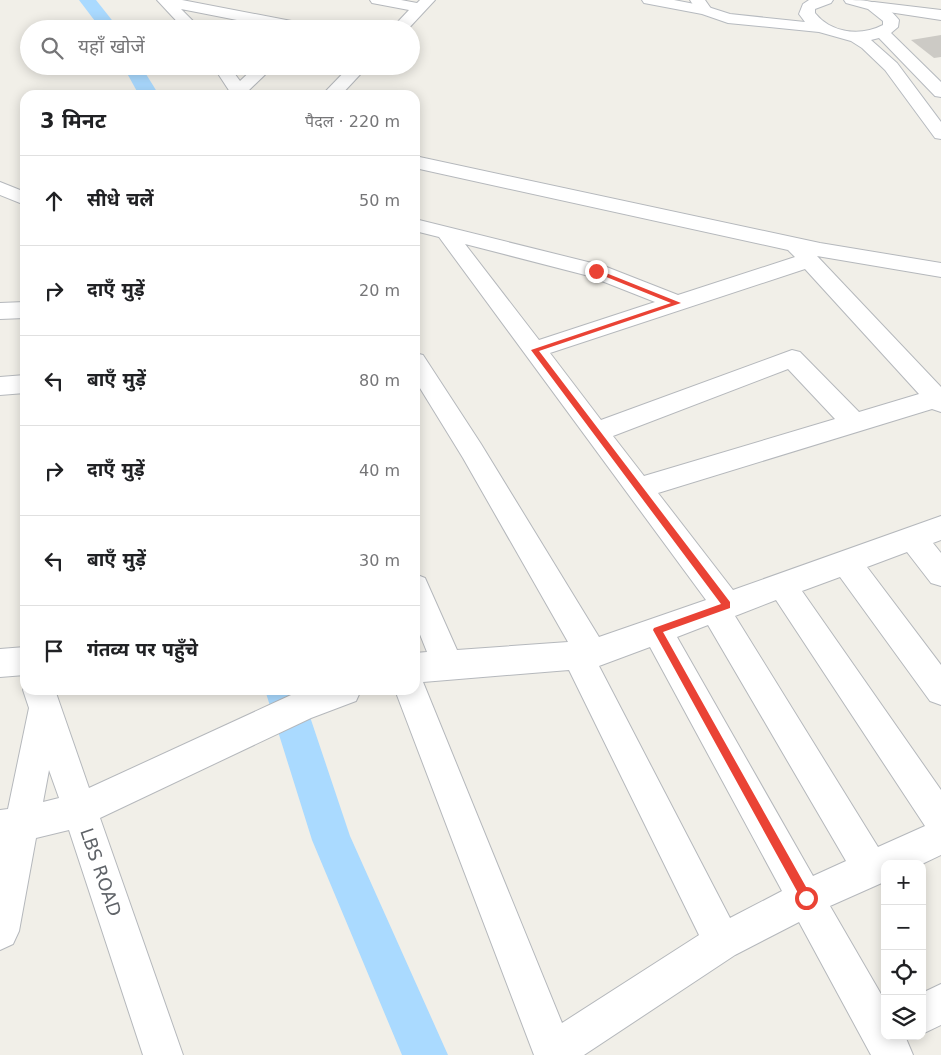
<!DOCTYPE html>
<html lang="hi">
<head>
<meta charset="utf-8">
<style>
	:root { --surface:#fff; --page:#f2f2f2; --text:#202124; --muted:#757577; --line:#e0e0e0 }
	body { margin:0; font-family:"DejaVu Sans","Noto Sans Devanagari",sans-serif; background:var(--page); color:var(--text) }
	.controls { position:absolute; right:15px; bottom:15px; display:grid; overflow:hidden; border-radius:10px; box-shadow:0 2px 12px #0003 }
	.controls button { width:45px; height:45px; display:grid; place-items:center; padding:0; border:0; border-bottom:1px solid var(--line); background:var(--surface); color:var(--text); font:25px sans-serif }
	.stop { position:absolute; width:15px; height:15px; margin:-11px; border:4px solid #ea4335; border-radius:50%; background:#fff }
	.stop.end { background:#ea4335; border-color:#fff; box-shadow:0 1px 5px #0008 }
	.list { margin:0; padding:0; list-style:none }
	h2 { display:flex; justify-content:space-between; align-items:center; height:65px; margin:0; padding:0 20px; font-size:21px }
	h2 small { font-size:16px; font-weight:400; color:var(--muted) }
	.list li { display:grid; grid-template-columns:32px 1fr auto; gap:15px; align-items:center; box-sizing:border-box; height:90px; padding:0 20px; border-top:1px solid var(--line) }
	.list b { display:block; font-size:19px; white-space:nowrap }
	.list em { font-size:16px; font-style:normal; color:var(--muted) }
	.icon { flex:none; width:28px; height:28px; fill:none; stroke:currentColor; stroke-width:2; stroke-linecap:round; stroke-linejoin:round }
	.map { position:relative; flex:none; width:941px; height:1055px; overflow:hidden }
	.search { position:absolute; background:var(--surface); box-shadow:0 2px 12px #0003; left:20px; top:20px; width:400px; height:55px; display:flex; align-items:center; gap:12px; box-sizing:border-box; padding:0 18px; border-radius:28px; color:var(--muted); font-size:19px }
	.panel { position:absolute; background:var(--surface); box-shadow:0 2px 12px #0003; left:20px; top:90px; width:400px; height:605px; border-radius:15px }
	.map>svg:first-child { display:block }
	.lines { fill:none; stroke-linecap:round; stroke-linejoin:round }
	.canal { fill:#aadaff; fill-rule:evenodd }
	.building { fill:#cccac5 }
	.street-casing { stroke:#b5b8bc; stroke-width:2 }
	.secondary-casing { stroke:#b6babf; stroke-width:2 }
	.street { fill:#fff; fill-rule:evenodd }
	.secondary { fill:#fff; fill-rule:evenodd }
	.route { fill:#ea4335 }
	.labels { text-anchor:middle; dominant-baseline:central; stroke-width:4; stroke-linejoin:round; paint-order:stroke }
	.near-street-label { font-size:18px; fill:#5f6368; stroke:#fff }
</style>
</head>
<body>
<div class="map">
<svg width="941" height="1055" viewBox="0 0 941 1055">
	<rect width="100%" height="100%" fill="#f1efe8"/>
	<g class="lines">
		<g class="canal">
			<path d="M79 0H96L119 29H101Z"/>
			<path d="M123 66H141L159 95H139Z"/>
			<path d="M265 690H301L350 836 448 1055H402L312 840Z"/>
		</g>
	</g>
	<path class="building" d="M941 35V57L934 58 911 40Z"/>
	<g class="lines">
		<g class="street-casing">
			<g id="street">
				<path d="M157 0H182L307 24 312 26 315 29H282L181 9 201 29H184Z"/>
				<path d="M370 0H401L417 3 420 0H435L408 29H391L409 10 372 3Z"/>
				<path d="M690 0H705L712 10 710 13C699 16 695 8 690 0Z"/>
				<path d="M874 2 941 10V20L869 9 867 6 869 3Z"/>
				<path d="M213 66H229L240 81 256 66H274L247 92 250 95H232Z"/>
				<path d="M350 66H368L341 95H322Z"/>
				<path d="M415 156 820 243 941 263V277L817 256 941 387V412L932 409 658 493 733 590 941 516V540L933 543 941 553V586L931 583 907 552 867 567 941 665V705L930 701 840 577 802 591 941 790V855L922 864H885L884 882 830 906 885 1001V1036H905L913 1055H871L799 922 735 955 584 1055H534L395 690H415V653L427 652 415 622V574L425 578 457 650 568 642 463 458 415 380V353L423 355 481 444 599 637 706 600 439 237 415 231V219L604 266 678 295 795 257 788 250 415 168ZM465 244 589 276 655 302 539 340ZM805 269 919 394 859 412 800 352 792 350 601 420 550 353ZM788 369 835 419 644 476 613 436ZM776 600 925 826 878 847 735 616ZM708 625 846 861 813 876 677 637ZM650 647 782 891 730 918 599 666ZM569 670 699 935 562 1023 423 682Z"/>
				<path d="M0 182 25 192V205L0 195Z"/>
				<path d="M25 302V318L0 319V303Z"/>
				<path d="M25 375V393L0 395V377Z"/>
				<path d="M25 647V675L0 677V649Z"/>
				<path d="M25 686V690H55L89 788 302 690H361L356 701 311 718 100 818 183 1055H143L69 830 36 838 19 931 13 944 0 950V810L8 809 29 708 23 690ZM49 770 59 798 43 802Z"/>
				<path d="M941 984V1025L922 1034V993Z"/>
			</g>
		</g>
		<g class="secondary-casing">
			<path id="secondary" d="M642 0H674L705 6 730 14 805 22 799 14 803 4 809 0H833L831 3 815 9V13C831 33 860 37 883 25V21L868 9 846 3 844 0C866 0 884 0 899 20L898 27 891 33 941 82V97L935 96 879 38 871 40 897 63 941 122V139L935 138 885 70 862 48 851 41 819 32 728 23 702 14 644 3Z"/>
		</g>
		<use href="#street" class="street"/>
		<use href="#secondary" class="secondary"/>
	</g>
	<path class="route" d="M596 269 681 303 539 351 730 602V608L663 632 810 894 812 898 810 902 806 904 803 902 653 630 654 628 721 604 531 350 671 303 594 272 593 271Z"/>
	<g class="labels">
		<g class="near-street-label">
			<text transform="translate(101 872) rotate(71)">LBS ROAD</text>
		</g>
	</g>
</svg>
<div class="controls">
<button>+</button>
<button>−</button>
<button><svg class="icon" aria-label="locate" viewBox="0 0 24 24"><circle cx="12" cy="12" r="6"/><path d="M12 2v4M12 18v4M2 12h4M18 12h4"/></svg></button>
<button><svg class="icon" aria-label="layers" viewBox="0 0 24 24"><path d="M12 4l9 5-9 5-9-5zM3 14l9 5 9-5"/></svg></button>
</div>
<div class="stop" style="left:806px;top:898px"></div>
<div class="stop end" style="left:596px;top:271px"></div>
<div class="search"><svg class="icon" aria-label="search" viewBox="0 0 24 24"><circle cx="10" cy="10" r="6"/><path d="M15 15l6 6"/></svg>यहाँ खोजें</div>
<section class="panel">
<h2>3 मिनट<small>पैदल · 220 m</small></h2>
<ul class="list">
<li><svg class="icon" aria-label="ahead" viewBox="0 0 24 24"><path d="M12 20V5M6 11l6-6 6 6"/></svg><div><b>सीधे चलें</b></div><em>50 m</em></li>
<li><svg class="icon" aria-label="right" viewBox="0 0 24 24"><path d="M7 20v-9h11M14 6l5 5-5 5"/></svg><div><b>दाएँ मुड़ें</b></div><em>20 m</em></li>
<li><svg class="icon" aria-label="left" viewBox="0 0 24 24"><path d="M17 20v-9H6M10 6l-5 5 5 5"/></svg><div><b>बाएँ मुड़ें</b></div><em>80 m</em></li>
<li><svg class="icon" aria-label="right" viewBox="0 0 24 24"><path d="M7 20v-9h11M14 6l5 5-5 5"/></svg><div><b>दाएँ मुड़ें</b></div><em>40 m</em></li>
<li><svg class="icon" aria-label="left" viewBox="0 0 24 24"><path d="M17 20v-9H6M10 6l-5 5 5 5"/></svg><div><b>बाएँ मुड़ें</b></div><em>30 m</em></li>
<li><svg class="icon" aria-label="arrive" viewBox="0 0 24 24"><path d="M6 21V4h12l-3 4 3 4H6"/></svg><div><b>गंतव्य पर पहुँचे</b></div></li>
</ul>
</section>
</div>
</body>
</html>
